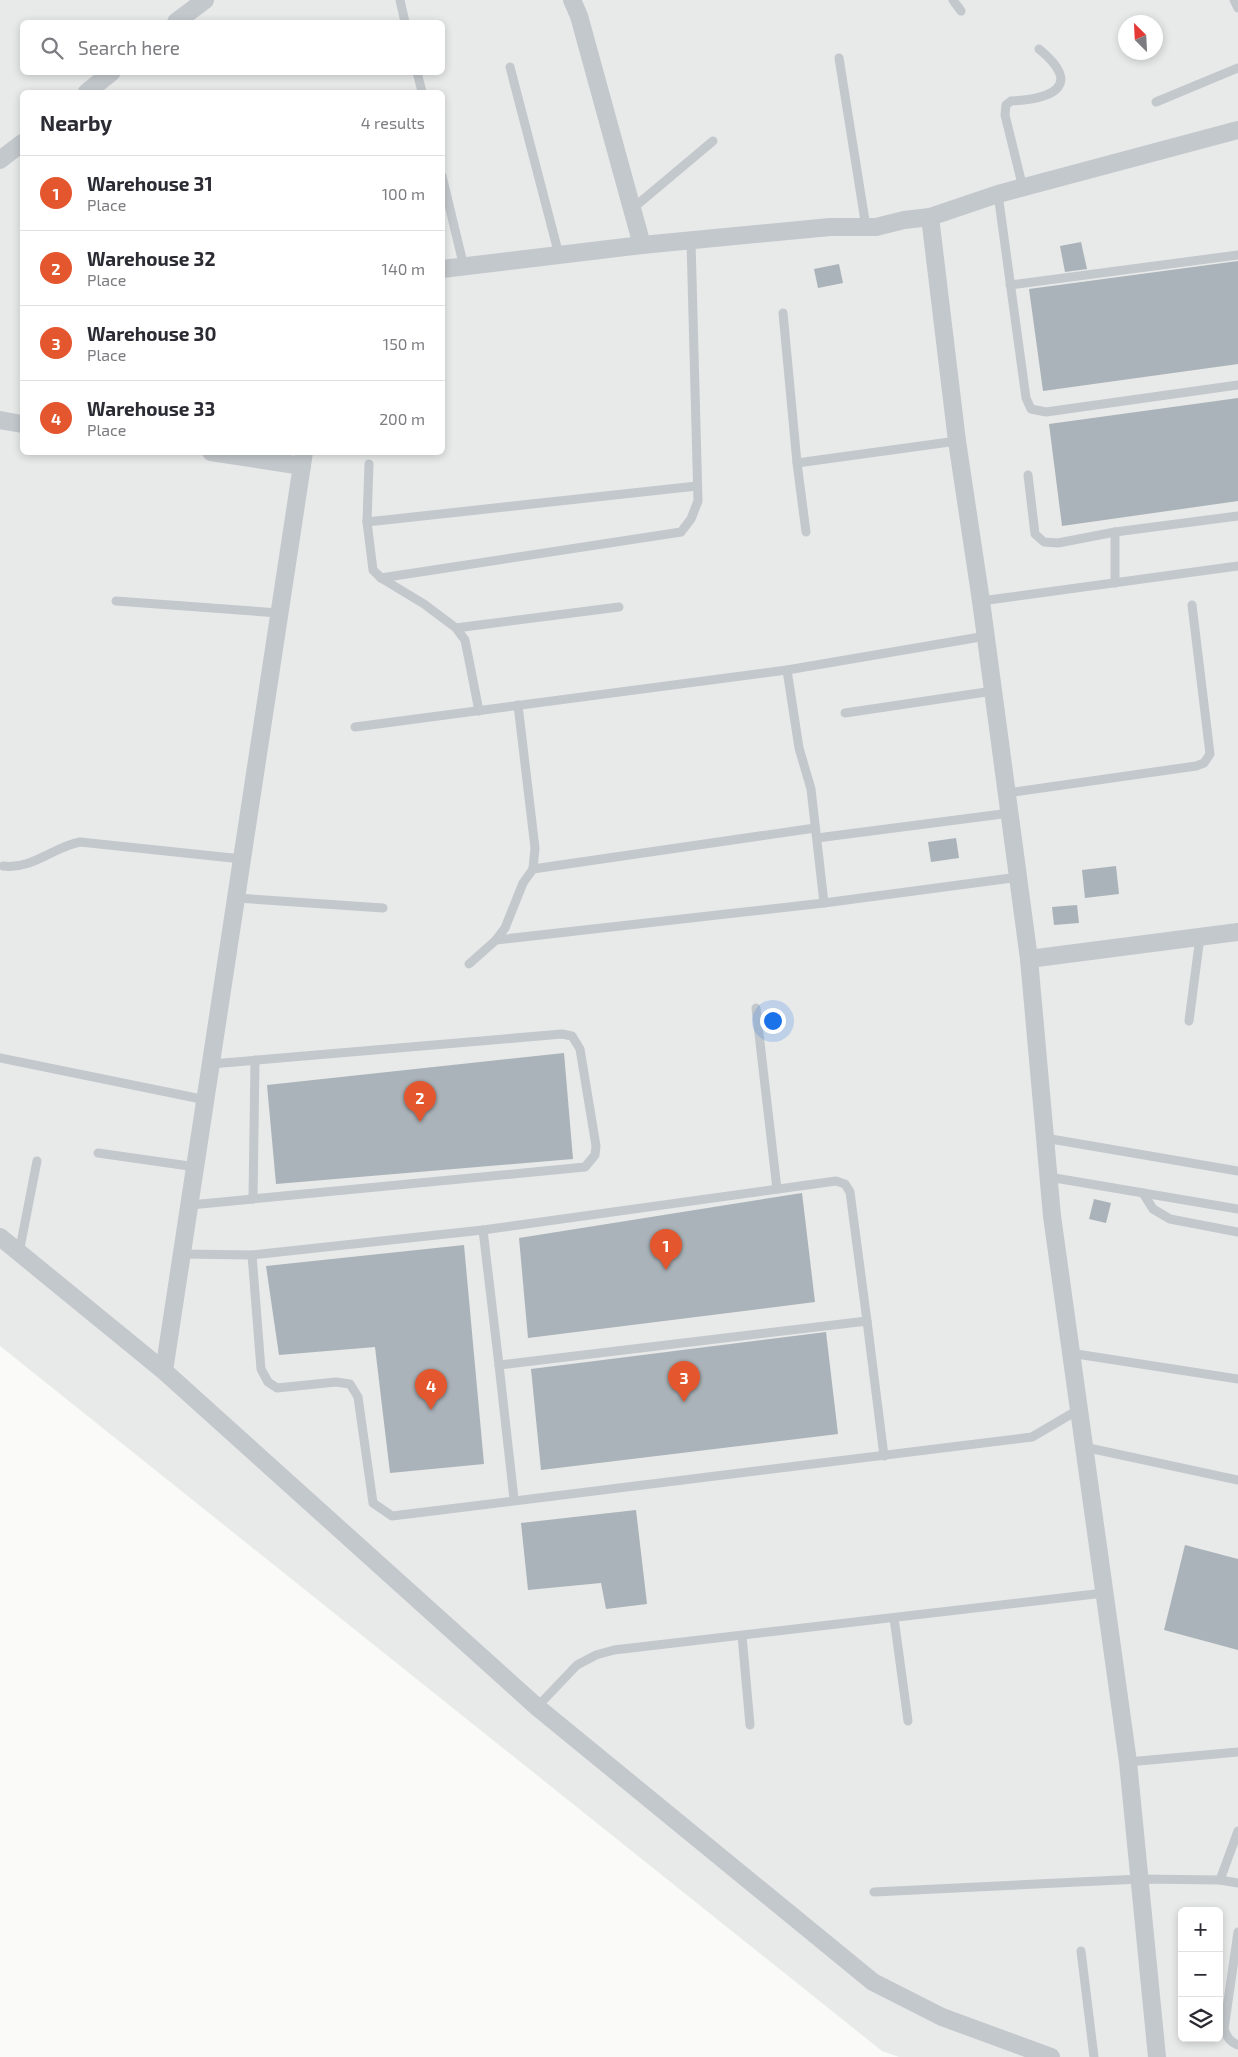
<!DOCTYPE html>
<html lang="en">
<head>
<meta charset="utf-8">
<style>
	:root { --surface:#fff; --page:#f7f7f7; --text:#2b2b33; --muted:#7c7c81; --line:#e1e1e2; --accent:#e4572e }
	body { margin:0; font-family:"Exo 2",sans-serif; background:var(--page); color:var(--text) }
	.controls { position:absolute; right:15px; bottom:15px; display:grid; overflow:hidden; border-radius:8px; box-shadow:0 2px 8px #0003 }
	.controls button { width:45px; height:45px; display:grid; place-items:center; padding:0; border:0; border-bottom:1px solid var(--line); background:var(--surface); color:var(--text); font:25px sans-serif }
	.compass { position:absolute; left:1118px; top:15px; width:45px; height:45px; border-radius:50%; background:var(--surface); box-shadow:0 2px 8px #0003; rotate:336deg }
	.you { position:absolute; left:772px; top:1020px; width:18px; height:18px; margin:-12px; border:4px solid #fff; border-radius:50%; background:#1a73e8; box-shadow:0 0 0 8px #1a73e833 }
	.badge { display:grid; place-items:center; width:32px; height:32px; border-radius:50%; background:var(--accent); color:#fff; font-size:16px; font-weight:700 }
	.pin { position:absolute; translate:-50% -41px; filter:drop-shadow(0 1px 2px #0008) }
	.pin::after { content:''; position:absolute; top:26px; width:18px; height:15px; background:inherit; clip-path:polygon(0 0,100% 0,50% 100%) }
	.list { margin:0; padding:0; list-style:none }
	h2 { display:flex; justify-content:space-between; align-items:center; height:65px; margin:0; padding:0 20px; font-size:21px }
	h2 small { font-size:16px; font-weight:400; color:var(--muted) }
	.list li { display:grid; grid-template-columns:32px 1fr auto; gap:15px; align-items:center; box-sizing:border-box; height:75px; padding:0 20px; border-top:1px solid var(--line) }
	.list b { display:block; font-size:19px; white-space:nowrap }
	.list p { margin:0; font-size:16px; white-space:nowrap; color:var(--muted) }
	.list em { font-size:16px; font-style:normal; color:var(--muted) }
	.icon { flex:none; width:28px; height:28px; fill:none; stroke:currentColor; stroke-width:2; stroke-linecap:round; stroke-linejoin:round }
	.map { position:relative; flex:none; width:1238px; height:2057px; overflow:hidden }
	.search { position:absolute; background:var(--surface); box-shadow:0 2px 8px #0003; left:20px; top:20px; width:425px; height:55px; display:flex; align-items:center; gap:12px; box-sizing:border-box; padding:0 18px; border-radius:8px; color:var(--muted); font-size:19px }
	.panel { position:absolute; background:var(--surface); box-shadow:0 2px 8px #0003; left:20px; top:90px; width:425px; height:365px; border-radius:8px }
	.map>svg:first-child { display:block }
	.built { fill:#e8e9e9; fill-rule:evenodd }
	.building { fill:#aab3b9 }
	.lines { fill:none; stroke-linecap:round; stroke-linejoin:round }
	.lane { stroke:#c3c8cc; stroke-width:9 }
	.street { stroke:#c3c8cc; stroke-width:18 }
</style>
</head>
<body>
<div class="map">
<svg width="1238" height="2057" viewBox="0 0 1238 2057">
	<rect width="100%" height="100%" fill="#fafaf8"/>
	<path class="built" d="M0 0H1238V2057H899L882 2051 0 1346ZM22 22H442V72H22ZM1126 22H1156V52H1126ZM22 92H442V452H22ZM1182 1911H1219V2038H1182Z"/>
	<g class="building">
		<path d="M1081 242 1087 269 1065 272 1060 246Z"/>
		<path d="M1238 261V364L1043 391 1029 289Z"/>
		<path d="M839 264 843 283 818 288 814 269Z"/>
		<path d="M1238 398V501L1062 526 1049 424Z"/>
		<path d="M956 838 959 858 931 862 928 842Z"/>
		<path d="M1116 866 1119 894 1085 898 1082 870Z"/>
		<path d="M1077 905 1079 923 1054 925 1052 907Z"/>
		<path d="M564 1053 573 1159 276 1184 267 1085Z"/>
		<path d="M802 1193 815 1302 528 1338 519 1238Z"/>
		<path d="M1094 1199 1111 1203 1106 1223 1089 1219Z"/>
		<path d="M464 1245 484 1464 390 1473 375 1347 279 1355 266 1266Z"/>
		<path d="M826 1332 838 1434 541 1470 531 1369Z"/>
		<path d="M636 1510 647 1604 606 1609 601 1583 528 1590 521 1523Z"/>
		<path d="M1185 1545 1238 1559V1650L1164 1630Z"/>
	</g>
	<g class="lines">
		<g class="lane">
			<path d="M400 0 405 22"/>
			<path d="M953 0 961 11"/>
			<path d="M1234 0 1238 8"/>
			<path d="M839 58 866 227"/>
			<path d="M510 67 559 255"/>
			<path d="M417 72 422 92"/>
			<path d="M1156 102 1238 68"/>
			<path d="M442 176 464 267"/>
			<path d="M1023 188 1005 115 1006 105 1011 101C1052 99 1084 86 1039 49"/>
			<path d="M998 194 1026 398 1031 409 1046 412 1238 385"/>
			<path d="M632 209 713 141"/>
			<path d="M1010 285 1238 255"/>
			<path d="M783 313 797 463 806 532"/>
			<path d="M797 463 957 441"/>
			<path d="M369 464 367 522 373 570 381 578 424 604 456 628 465 640 479 711"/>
			<path d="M1028 475 1035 534 1044 542 1058 543 1115 532"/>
			<path d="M367 522 697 486"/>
			<path d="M381 578 681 532 691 519 698 501 691 241"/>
			<path d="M1115 583V532L1238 516"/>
			<path d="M116 601 279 613"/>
			<path d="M981 601 1238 566"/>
			<path d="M456 628 619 607"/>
			<path d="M787 670 799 748 811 789 824 903"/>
			<path d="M845 713 993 691"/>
			<path d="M355 727 787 670 986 636"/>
			<path d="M1007 793 1196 766 1204 763 1210 754 1192 605"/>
			<path d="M817 838 1010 813"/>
			<path d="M3 866C32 870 53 847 80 842L242 859"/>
			<path d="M533 869 815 828"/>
			<path d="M237 898 383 908"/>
			<path d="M496 940 824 903 1019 877"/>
			<path d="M469 964 496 940 505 928 523 883 533 869 535 848 518 705"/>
			<path d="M756 1008 777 1189"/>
			<path d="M1189 1021 1200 937"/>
			<path d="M0 1058 206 1100"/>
			<path d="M1045 1138 1238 1171"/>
			<path d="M98 1153 196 1167"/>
			<path d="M1049 1177 1238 1209"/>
			<path d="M1143 1193 1153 1209 1170 1219 1238 1232"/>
			<path d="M253 1199 255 1060"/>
			<path d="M190 1205 585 1167 595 1155 596 1146 580 1049 572 1036 562 1034 211 1064"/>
			<path d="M483 1230 836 1181 845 1184 850 1192 867 1321"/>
			<path d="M19 1253 37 1161"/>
			<path d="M183 1254 252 1255 483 1230 499 1365 867 1321 884 1456"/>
			<path d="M252 1255 261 1369 268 1382 277 1388 336 1382 350 1384 358 1397 373 1503 392 1516 1032 1437 1078 1410"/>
			<path d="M1070 1353 1238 1379"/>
			<path d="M499 1365 514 1499"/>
			<path d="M1084 1447 1238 1480"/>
			<path d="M894 1618 908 1721"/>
			<path d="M742 1636 750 1725"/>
			<path d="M537 1707 577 1665 596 1655 614 1650 1104 1593"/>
			<path d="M1128 1762 1238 1752"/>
			<path d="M1220 1880 1238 1831"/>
			<path d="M874 1892 1140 1879 1220 1880 1238 1883"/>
			<path d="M1238 1932 1224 2029C1227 2037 1230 2042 1238 2045"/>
			<path d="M1081 1951 1094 2057"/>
		</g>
		<g class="street">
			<path d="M572 0 579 16 642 245"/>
			<path d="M176 22 205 0"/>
			<path d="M87 92 112 72"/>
			<path d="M0 160 22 143"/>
			<path d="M930 217 957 441 981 601 1029 959 1052 1216 1128 1762 1157 2057"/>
			<path d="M442 269 642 245 830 227H876L904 220 930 217 998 194 1238 130"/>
			<path d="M0 420 22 424"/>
			<path d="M211 452 302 466"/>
			<path d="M1029 959 1238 932"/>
			<path d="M0 1237 164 1371 537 1707 873 1982 942 2017 1051 2057"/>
			<path d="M164 1371 304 452"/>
		</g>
	</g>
</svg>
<div class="controls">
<button>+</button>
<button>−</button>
<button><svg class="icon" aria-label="layers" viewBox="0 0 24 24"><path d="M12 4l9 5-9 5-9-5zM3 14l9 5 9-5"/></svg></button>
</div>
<svg class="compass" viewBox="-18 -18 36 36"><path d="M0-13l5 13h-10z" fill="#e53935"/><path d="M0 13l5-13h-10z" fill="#7c7c81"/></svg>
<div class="you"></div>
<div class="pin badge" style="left:666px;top:1270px">1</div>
<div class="pin badge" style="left:420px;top:1122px">2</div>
<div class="pin badge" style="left:684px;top:1402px">3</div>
<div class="pin badge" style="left:431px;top:1410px">4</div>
<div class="search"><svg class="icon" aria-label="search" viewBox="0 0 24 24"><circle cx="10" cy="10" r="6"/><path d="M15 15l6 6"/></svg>Search here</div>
<section class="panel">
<h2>Nearby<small>4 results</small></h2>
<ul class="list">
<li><span class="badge">1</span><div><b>Warehouse 31</b><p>Place</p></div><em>100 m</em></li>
<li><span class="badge">2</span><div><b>Warehouse 32</b><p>Place</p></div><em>140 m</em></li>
<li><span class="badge">3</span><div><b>Warehouse 30</b><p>Place</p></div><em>150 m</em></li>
<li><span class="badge">4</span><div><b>Warehouse 33</b><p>Place</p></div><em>200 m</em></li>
</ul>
</section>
</div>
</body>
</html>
